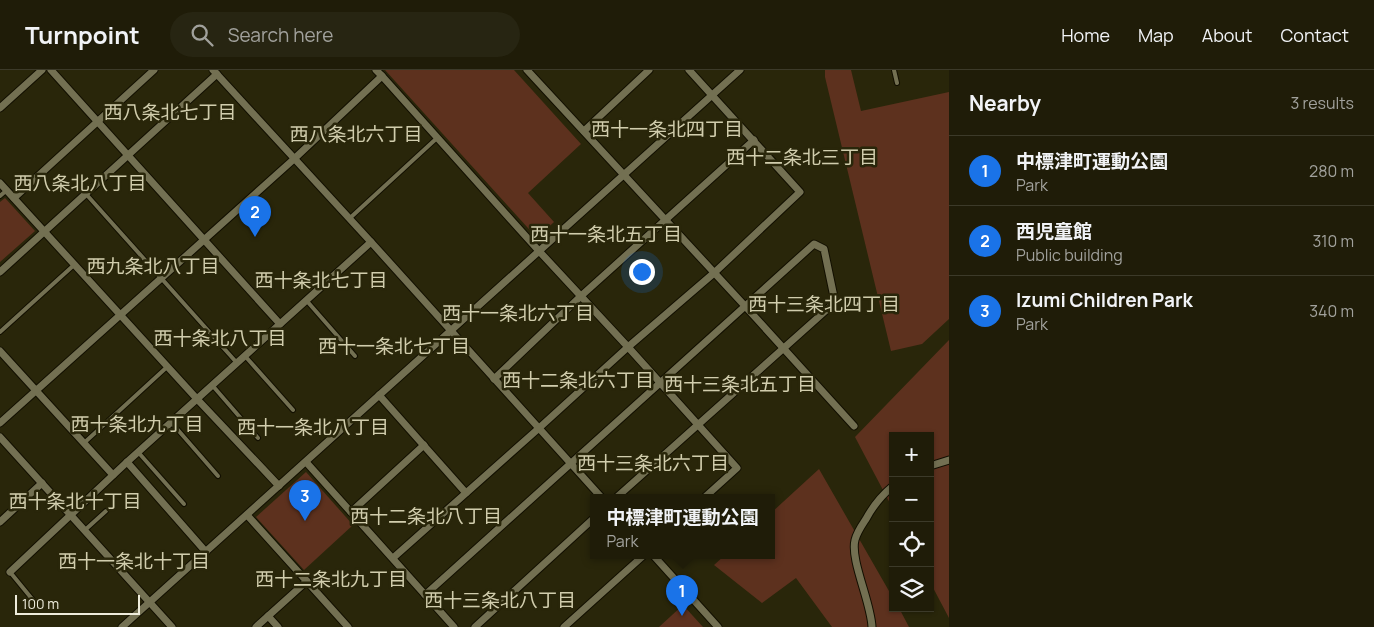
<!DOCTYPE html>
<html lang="en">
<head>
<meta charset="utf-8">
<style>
	:root { --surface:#1f1c08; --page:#272512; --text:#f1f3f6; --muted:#a1a19c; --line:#3c3a29; --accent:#1a73e8 }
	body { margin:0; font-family:Manrope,"Noto Sans JP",sans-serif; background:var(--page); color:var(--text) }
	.controls { position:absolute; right:15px; bottom:15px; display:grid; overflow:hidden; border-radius:0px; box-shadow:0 1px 4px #0004 }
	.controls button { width:45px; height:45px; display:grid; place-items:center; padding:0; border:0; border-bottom:1px solid var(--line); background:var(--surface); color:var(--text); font:25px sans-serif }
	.scale { position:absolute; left:15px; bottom:12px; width:125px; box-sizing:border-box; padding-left:5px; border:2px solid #eeecdc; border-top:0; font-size:14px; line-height:18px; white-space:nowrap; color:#eeecdc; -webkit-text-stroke:4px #29260a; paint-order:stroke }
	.you { position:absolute; left:641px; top:201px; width:18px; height:18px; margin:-12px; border:4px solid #fff; border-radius:50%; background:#1a73e8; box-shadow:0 0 0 8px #1a73e833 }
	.badge { display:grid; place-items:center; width:32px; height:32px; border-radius:50%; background:var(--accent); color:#fff; font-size:16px; font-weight:700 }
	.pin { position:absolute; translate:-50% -41px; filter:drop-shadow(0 1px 2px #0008) }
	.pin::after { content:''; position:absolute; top:26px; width:18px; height:15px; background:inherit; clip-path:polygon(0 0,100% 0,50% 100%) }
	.popup { position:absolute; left:590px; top:424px; width:185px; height:65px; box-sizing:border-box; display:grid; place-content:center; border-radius:0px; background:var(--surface); filter:drop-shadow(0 1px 4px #0005); font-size:16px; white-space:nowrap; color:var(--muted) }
	.popup b { font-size:19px; color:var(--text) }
	.popup::after { content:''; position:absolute; left:50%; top:100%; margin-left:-10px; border:10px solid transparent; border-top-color:var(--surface) }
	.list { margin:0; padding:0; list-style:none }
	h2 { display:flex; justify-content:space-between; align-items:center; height:65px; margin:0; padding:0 20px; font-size:21px }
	h2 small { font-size:16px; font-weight:400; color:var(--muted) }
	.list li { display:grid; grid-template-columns:32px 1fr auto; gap:15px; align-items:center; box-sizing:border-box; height:70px; padding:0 20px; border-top:1px solid var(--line) }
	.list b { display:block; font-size:19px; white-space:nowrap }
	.list p { margin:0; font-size:16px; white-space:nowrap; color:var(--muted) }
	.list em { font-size:16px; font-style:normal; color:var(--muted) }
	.icon { flex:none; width:28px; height:28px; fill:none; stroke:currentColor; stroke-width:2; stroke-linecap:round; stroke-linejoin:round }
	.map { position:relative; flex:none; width:949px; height:557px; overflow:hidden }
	header { display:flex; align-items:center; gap:30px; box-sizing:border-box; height:70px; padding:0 25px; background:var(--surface); border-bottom:1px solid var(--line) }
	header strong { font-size:24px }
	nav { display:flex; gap:28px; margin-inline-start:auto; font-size:18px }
	.search { width:350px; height:45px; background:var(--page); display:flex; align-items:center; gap:12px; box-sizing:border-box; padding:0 18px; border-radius:28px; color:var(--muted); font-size:19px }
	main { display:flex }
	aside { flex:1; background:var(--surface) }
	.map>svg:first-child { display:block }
	.green { fill:#5d311e }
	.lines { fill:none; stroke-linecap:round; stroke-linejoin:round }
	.lane-casing { stroke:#120f00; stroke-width:6 }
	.street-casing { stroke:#120f00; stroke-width:9 }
	.lane { stroke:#737052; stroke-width:4 }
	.street { stroke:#737052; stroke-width:7 }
	.labels { text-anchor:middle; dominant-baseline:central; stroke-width:5; stroke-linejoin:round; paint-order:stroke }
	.neighbourhood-label { font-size:19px; fill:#d1cdad; stroke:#29260a }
</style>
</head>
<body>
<header>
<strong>Turnpoint</strong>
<div class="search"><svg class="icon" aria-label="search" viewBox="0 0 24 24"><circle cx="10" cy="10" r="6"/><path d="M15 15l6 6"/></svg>Search here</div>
<nav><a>Home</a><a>Map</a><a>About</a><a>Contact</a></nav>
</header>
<main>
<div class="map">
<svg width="949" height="557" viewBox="0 0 949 557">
	<rect width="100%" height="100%" fill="#29260a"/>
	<g class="green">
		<path d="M385 0H514L581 74 528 123 554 152 537 168Z"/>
		<path d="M825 0H851L861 41 949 22V249L922 274 891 281 825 7Z"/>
		<path d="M5 128 35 161 0 192V132Z"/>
		<path d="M949 270V548L930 512V366H893V439L855 367Z"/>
		<path d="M819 399 893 528V538H899L909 557H832L796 508 762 533 714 495 725 485H771V443Z"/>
		<path d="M306 402 353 455 304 500 256 447Z"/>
		<path d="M683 535 703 557H659Z"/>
	</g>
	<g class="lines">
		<g class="lane-casing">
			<g id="lane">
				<path d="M894 0 897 13"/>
				<path d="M86 124 237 293"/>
				<path d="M0 126 7 120"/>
				<path d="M350 148 437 68"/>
				<path d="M306 230 355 286"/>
				<path d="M0 262 74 195"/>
				<path d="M245 286 293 340"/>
				<path d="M212 315 258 368"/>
				<path d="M171 352 218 406"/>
				<path d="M84 373 167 297"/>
				<path d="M138 382 184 434"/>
				<path d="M85 460 106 441"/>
				<path d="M10 502 37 535"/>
			</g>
		</g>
		<g class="street-casing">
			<g id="street">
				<path d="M51 0 280 254"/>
				<path d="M213 0 371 172 601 427"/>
				<path d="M527 0 745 236 854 356"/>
				<path d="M382 6 539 181 628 277 737 398 705 427"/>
				<path d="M0 38 42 0"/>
				<path d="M584 61 649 0"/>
				<path d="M0 113 197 329 279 416"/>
				<path d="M14 128 154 0"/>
				<path d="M0 202 217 4"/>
				<path d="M0 281 113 405"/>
				<path d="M494 309 581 226 754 70"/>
				<path d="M379 325 466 423"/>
				<path d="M0 353 294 89 382 6 376 0"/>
				<path d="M0 367 172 557"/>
				<path d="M127 392 206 482"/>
				<path d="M306 392 454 557"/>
				<path d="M930 396 949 390"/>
				<path d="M351 442 424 375"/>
				<path d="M247 445 348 557"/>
				<path d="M0 452 42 413"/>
				<path d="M653 485 718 557"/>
				<path d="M393 488 538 359 628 277 714 203 800 122 689 0"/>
				<path d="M10 502 127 392 371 172"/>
				<path d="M425 525 814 174 824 179 834 227 832 235 617 427"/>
				<path d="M268 546 278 557"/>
				<path d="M122 557 740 0"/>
				<path d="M256 557 307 511"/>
				<path d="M475 557 593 449"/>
				<path d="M564 557 644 485"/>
				<path d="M872 557C871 532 850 490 855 470 857 462 862 455 866 449 873 436 882 425 893 416"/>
			</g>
		</g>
		<use href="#lane" class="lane"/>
		<use href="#street" class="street"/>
	</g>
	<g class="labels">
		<g class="neighbourhood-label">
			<text x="170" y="42">西八条北七丁目</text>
			<text x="667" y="59">西十一条北四丁目</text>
			<text x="356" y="64">西八条北六丁目</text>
			<text x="802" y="87">西十二条北三丁目</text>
			<text x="80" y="113">西八条北八丁目</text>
			<text x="606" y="164">西十一条北五丁目</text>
			<text x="153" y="196">西九条北八丁目</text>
			<text x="321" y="210">西十条北七丁目</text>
			<text x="824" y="234">西十三条北四丁目</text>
			<text x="518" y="243">西十一条北六丁目</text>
			<text x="220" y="268">西十条北八丁目</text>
			<text x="394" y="276">西十一条北七丁目</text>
			<text x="578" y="310">西十二条北六丁目</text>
			<text x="740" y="314">西十三条北五丁目</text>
			<text x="137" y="354">西十条北九丁目</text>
			<text x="313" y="357">西十一条北八丁目</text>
			<text x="653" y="393">西十三条北六丁目</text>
			<text x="75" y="431">西十条北十丁目</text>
			<text x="426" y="446">西十二条北八丁目</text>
			<text x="134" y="491">西十一条北十丁目</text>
			<text x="331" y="509">西十二条北九丁目</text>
			<text x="500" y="530">西十三条北八丁目</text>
		</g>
	</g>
</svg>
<div class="controls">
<button>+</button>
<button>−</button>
<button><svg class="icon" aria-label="locate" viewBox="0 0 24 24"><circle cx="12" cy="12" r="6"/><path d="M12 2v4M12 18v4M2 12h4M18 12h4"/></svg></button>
<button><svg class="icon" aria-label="layers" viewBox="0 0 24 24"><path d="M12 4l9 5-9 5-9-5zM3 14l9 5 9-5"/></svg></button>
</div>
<div class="scale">100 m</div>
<div class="you"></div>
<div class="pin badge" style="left:682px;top:546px">1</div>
<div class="popup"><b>中標津町運動公園</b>Park</div>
<div class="pin badge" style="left:255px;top:167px">2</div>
<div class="pin badge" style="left:305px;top:451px">3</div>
</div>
<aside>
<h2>Nearby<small>3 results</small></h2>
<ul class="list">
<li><span class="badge">1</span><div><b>中標津町運動公園</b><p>Park</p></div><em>280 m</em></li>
<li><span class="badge">2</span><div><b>西児童館</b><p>Public building</p></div><em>310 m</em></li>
<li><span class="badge">3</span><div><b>Izumi Children Park</b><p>Park</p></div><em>340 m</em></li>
</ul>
</aside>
</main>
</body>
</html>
